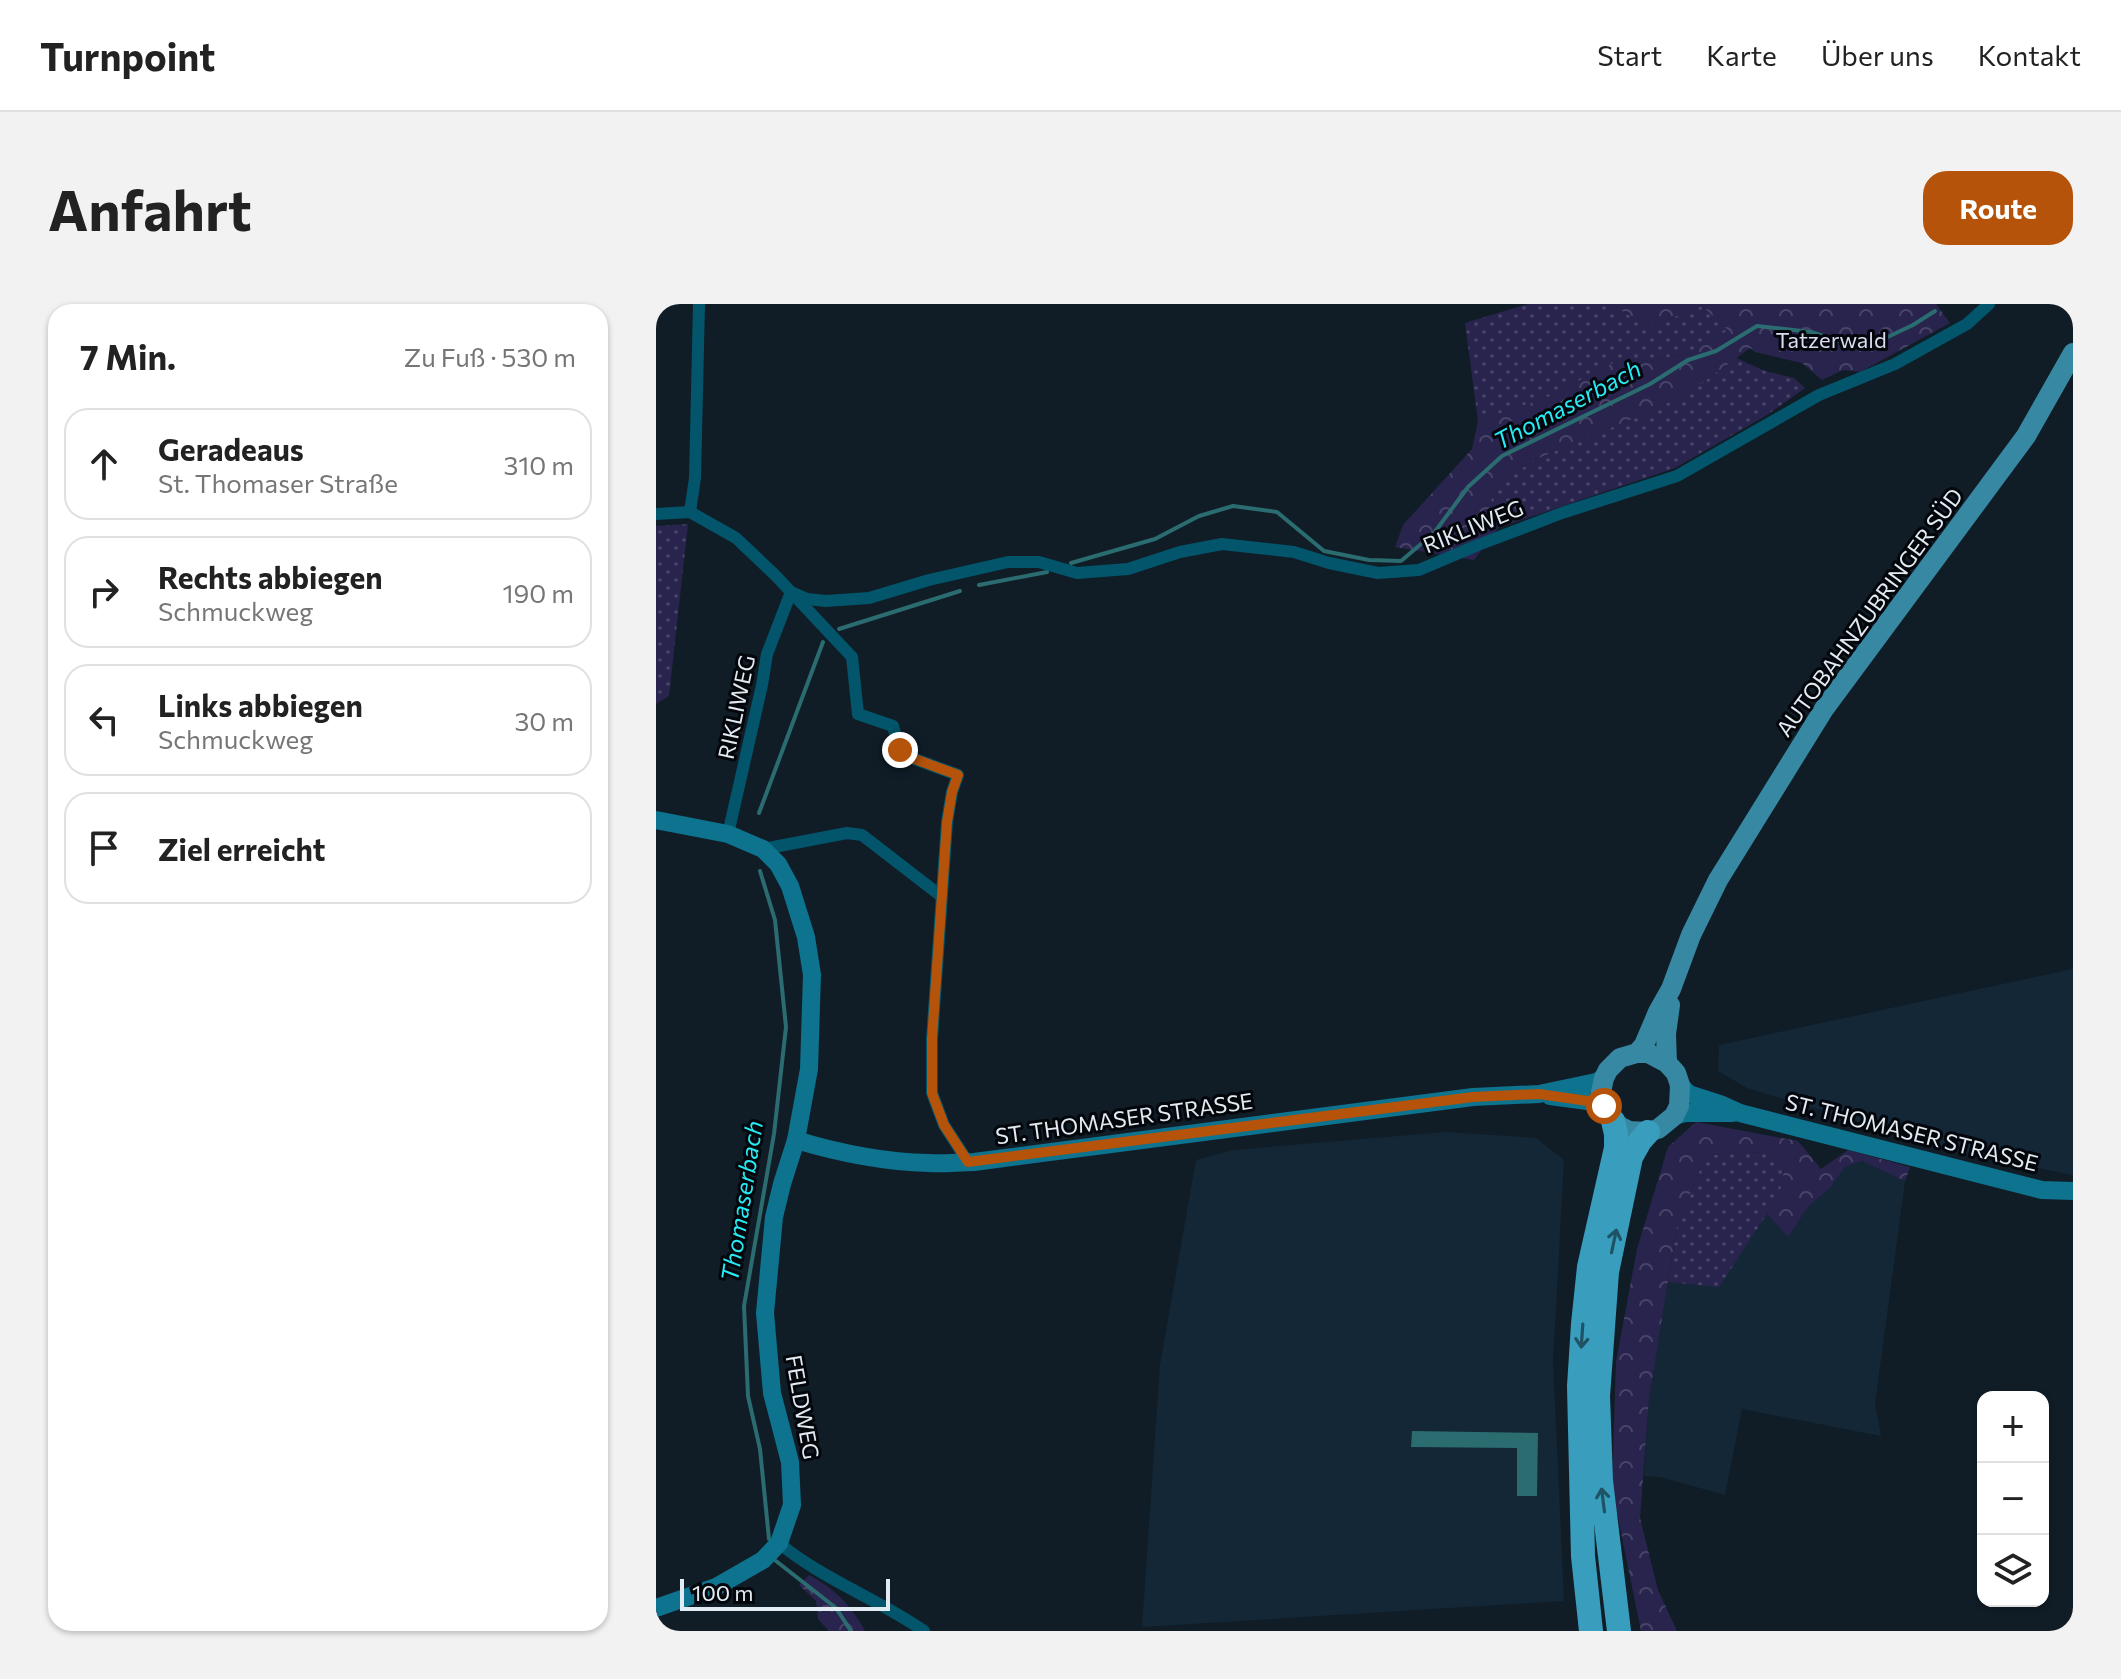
<!DOCTYPE html>
<html lang="de">
<head>
<meta charset="utf-8">
<style>
	:root { --surface:#fff; --page:#f2f2f2; --text:#222; --muted:#767676; --line:#e0e0e0; --accent:#b45309 }
	body { margin:0; font-family:Commissioner,sans-serif; background:var(--page); color:var(--text) }
	.controls { position:absolute; right:24px; bottom:24px; display:grid; overflow:hidden; border-radius:16px; box-shadow:0 2px 6px #0004 }
	.controls button { width:72px; height:72px; display:grid; place-items:center; padding:0; border:0; border-bottom:2px solid var(--line); background:var(--surface); color:var(--text); font:40px sans-serif }
	.scale { position:absolute; left:24px; bottom:20px; width:210px; box-sizing:border-box; padding-left:8px; border:4px solid #e2ebf2; border-top:0; font-size:22px; line-height:28px; white-space:nowrap; color:#e2ebf2; -webkit-text-stroke:6px #03060b; paint-order:stroke }
	.stop { position:absolute; width:24px; height:24px; margin:-18px; border:6px solid #b45309; border-radius:50%; background:#fff }
	.stop.end { background:#b45309; border-color:#fff; box-shadow:0 2px 8px #0008 }
	.list { margin:0; padding:0; list-style:none }
	h2 { display:flex; justify-content:space-between; align-items:center; height:104px; margin:0; padding:0 32px; font-size:34px }
	h2 small { font-size:26px; font-weight:400; color:var(--muted) }
	.list li { display:grid; grid-template-columns:52px 1fr auto; gap:24px; align-items:center; box-sizing:border-box; height:112px; margin:0 16px 16px; padding:0 16px; border:2px solid var(--line); border-radius:24px }
	.list b { display:block; font-size:30px; white-space:nowrap }
	.list p { margin:0; font-size:26px; white-space:nowrap; color:var(--muted) }
	.list em { font-size:26px; font-style:normal; color:var(--muted) }
	.icon { flex:none; width:44px; height:44px; fill:none; stroke:currentColor; stroke-width:2; stroke-linecap:round; stroke-linejoin:round }
	.map { position:relative; flex:none; width:1417px; height:1327px; overflow:hidden; border-radius:24px }
	header { display:flex; align-items:center; gap:48px; box-sizing:border-box; height:112px; padding:0 40px; background:var(--surface); border-bottom:2px solid var(--line) }
	header strong { font-size:38px }
	nav { display:flex; gap:44px; margin-inline-start:auto; font-size:28px }
	.intro { display:flex; align-items:center; justify-content:space-between; box-sizing:border-box; height:192px; padding:0 48px }
	h1 { margin:0; font-size:56px }
	.button { padding:20px 36px; border-radius:24px; background:var(--accent); color:#fff; font-size:28px; font-weight:700 }
	main { display:flex; gap:48px; padding:0 48px }
	aside { flex:1; background:var(--surface); border-radius:24px; box-shadow:0 2px 6px #0004 }
	.map>svg:first-child { display:block }
	.built { fill:#142736 }
	.green { fill:url(#green-dots) }
	.forest { fill:url(#forest-crowns) }
	.water { fill:#2a6c70 }
	.lines { fill:none; stroke-linecap:round; stroke-linejoin:round }
	.stream { stroke:#2a6c70; stroke-width:4 }
	.street { stroke:#02556a; stroke-width:12 }
	.secondary { stroke:#0d738e; stroke-width:18 }
	.primary { stroke:#3788a2; stroke-width:20 }
	.highway { stroke:#399ebd; stroke-width:24 }
	.oneway { stroke:#1e5264 }
	.route { stroke:#b45309; stroke-width:10 }
	.labels { text-anchor:middle; dominant-baseline:central; stroke-width:6; stroke-linejoin:round; paint-order:stroke }
	.park-label { font-size:22px; fill:#dcdcf0; stroke:#03060b }
	.street-label { font-size:22px; fill:#e2ebf2; stroke:#03060b }
	.water-label { font-size:24px; font-style:italic; fill:#27eaf5; stroke:#03060b }
</style>
</head>
<body>
<header>
<strong>Turnpoint</strong>
<nav><a>Start</a><a>Karte</a><a>Über uns</a><a>Kontakt</a></nav>
</header>
<div class="intro"><h1>Anfahrt</h1><a class="button">Route</a></div>
<main>
<aside>
<h2>7 Min.<small>Zu Fuß · 530 m</small></h2>
<ul class="list">
<li><svg class="icon" aria-label="ahead" viewBox="0 0 24 24"><path d="M12 20V5M6 11l6-6 6 6"/></svg><div><b>Geradeaus</b><p>St. Thomaser Straße</p></div><em>310 m</em></li>
<li><svg class="icon" aria-label="right" viewBox="0 0 24 24"><path d="M7 20v-9h11M14 6l5 5-5 5"/></svg><div><b>Rechts abbiegen</b><p>Schmuckweg</p></div><em>190 m</em></li>
<li><svg class="icon" aria-label="left" viewBox="0 0 24 24"><path d="M17 20v-9H6M10 6l-5 5 5 5"/></svg><div><b>Links abbiegen</b><p>Schmuckweg</p></div><em>30 m</em></li>
<li><svg class="icon" aria-label="arrive" viewBox="0 0 24 24"><path d="M6 21V4h12l-3 4 3 4H6"/></svg><div><b>Ziel erreicht</b></div></li>
</ul>
</aside>
<div class="map">
<svg width="1417" height="1327" viewBox="0 0 1417 1327">
	<defs>
		<pattern id="green-dots" width="8" height="8" patternUnits="userSpaceOnUse" patternTransform="scale(2)"><rect width="8" height="8" fill="#29244e"/><path d="M2 2h.1M6 6h.1" fill="none" stroke="#484468" stroke-width="1.8" stroke-linecap="round"/></pattern>
		<pattern id="forest-crowns" width="20" height="18" patternUnits="userSpaceOnUse" patternTransform="scale(2)"><rect width="20" height="18" fill="#29244e"/><path d="M2 6a3 3 0 1 1 6 0M12 15a3 3 0 1 1 6 0" fill="none" stroke="#484468"/></pattern>
	</defs>
	<rect width="100%" height="100%" fill="#101d27"/>
	<g class="built">
		<path d="M1417 665V871L1307 849 1091 784 1062 767 1063 741Z"/>
		<path d="M790 828 880 834 908 856 897 1057 908 1297 486 1323 504 1061 540 856 577 846Z"/>
		<path d="M1206 857 1249 877 1219 1100 1225 1132 1086 1105 1069 1191 1004 1173 988 1172 993 1095 1012 978 1063 982 1111 910 1132 933 1152 903 1174 884 1189 863Z"/>
	</g>
	<g class="green">
		<path d="M872 0H955L992 23 1046 2 1073 26 1035 49 993 57 967 54 892 93 822 117 809 19Z"/>
		<path d="M1080 54 1109 67 1138 74 1149 84 1111 111 1019 164 842 224 835 195 849 176 878 156 1000 105 1042 82Z"/>
		<path d="M32 220 13 392 0 400V222Z"/>
		<path d="M1107 848 1129 860 1125 884 1111 910 1063 983 1012 978 1021 922 1050 851Z"/>
	</g>
	<g class="forest">
		<path d="M955 0H1280L1294 19 1204 68 1187 66 1166 76 1146 59 1099 48 1094 44 1042 82 1000 105 878 156 849 176 835 195 842 224 818 256 739 243 747 221 816 145 822 117 892 93 967 54 993 57 1035 49 1072 26 1046 2 992 23Z"/>
		<path d="M1040 818 1142 837 1165 865 1192 846 1254 863 1249 877 1206 857 1189 863 1174 884 1152 903 1132 933 1111 910 1125 884 1129 860 1107 848 1050 851 1021 922 993 1095 984 1214 1002 1286 1021 1327H985L956 1184 960 1058 981 945 1012 843Z"/>
		<path d="M153 1271C180 1286 194 1300 209 1327H173L162 1315 160 1297 143 1281Z"/>
	</g>
	<path class="water" d="M756 1127 882 1129 881 1192H861V1144L755 1143Z"/>
	<g class="lines">
		<g class="stream">
			<path d="M415 259 499 235 543 212 577 202 621 208 668 247 713 256 745 257 778 229 812 183 846 152 994 80 1032 56 1060 47 1101 22 1155 28 1189 39 1221 38 1257 21 1279 7"/>
			<path d="M323 281 391 268"/>
			<path d="M183 325 304 287"/>
			<path d="M103 509 167 338"/>
			<path d="M104 567 119 616 130 723 118 830 88 1002 92 1092 104 1145 113 1235"/>
			<path d="M120 1257 180 1304 195 1327"/>
		</g>
		<g class="street">
			<path d="M34 208 39 174 43 0"/>
			<path d="M0 210 34 208 80 234 119 271 196 353 202 410 237 422 244 446 256 454 302 471 296 488 291 518 276 735V789L288 821 312 858"/>
			<path d="M135 288 151 295 170 297 213 294 273 276 352 258H383L421 269 472 265 524 248 566 240 638 248 673 259 722 269 763 266 822 241 906 209 1021 172 1163 91 1239 60 1311 20 1333 0"/>
			<path d="M72 530 106 381 111 350 135 288"/>
			<path d="M107 545 191 529 206 531 285 592"/>
			<path d="M123 1239C166 1275 222 1295 268 1327"/>
		</g>
		<g class="secondary">
			<path d="M0 516 72 530 107 545 122 560 134 582 150 633 156 671 153 765 140 836C183 849 228 858 273 859 288 860 303 858 318 858L817 793 883 790 940 778 948 774"/>
			<path d="M1024 781 1033 790 1064 800 1084 809 1386 886 1417 887"/>
			<path d="M894 792 939 798 948 802"/>
			<path d="M1018 812 1029 809H1077"/>
			<path d="M0 1304 60 1283 107 1256 123 1239 136 1201 134 1158 116 1089 109 1009 118 913 126 880 140 836"/>
		</g>
		<g class="primary">
			<path d="M981 749H992L1011 759 1020 769 1024 781 1023 802 1018 812 1002 825 992 828 973 827 965 823 951 811 945 788 948 774 952 766 964 754 981 749 988 741 1002 708 1015 685 1035 631 1062 576 1168 405 1370 132 1417 49"/>
			<path d="M1011 759 1010 730 1014 701"/>
		</g>
		<g class="highway">
			<path d="M935 1327 927 1252 923 1082 927 1020 933 963 960 844V830L957 817"/>
			<path d="M963 1327 945 1177 942 1092 951 968 975 853 984 837 992 828"/>
		</g>
	</g>
	<defs><path id="oneway-shaft" d="M-6 0H5M1.5-3L5.5 0L1.5 3" fill="none" stroke-width="1.6" stroke-linecap="round" stroke-linejoin="round" transform="scale(2)"/></defs>
	<g class="oneway">
		<use href="#oneway-shaft" transform="translate(958 937) rotate(-78)"/>
		<use href="#oneway-shaft" transform="translate(926 1032) rotate(94)"/>
		<use href="#oneway-shaft" transform="translate(947 1196) rotate(-97)"/>
	</g>
	<g class="lines">
		<path class="route" d="M244 446 256 454 302 471 296 488 291 518 276 735V789L288 821 312 858 817 793 883 790 939 798 948 802"/>
	</g>
	<g class="labels">
		<g class="park-label">
			<text x="1175" y="35">Tatzerwald</text>
		</g>
		<g class="street-label">
			<text transform="translate(817 222) rotate(-22)">RIKLIWEG</text>
			<text transform="translate(1213 308) rotate(-54)">AUTOBAHNZUBRINGER SÜD</text>
			<text transform="translate(80 403) rotate(-78)">RIKLIWEG</text>
			<text transform="translate(468 814) rotate(-8)">ST. THOMASER STRASSE</text>
			<text transform="translate(1256 828) rotate(14)">ST. THOMASER STRASSE</text>
			<text transform="translate(147 1103) rotate(80)">FELDWEG</text>
		</g>
		<g class="water-label">
			<text transform="translate(911 100) rotate(-28)">Thomaserbach</text>
			<text transform="translate(85 897) rotate(-81)">Thomaserbach</text>
		</g>
	</g>
</svg>
<div class="controls">
<button>+</button>
<button>−</button>
<button><svg class="icon" aria-label="layers" viewBox="0 0 24 24"><path d="M12 4l9 5-9 5-9-5zM3 14l9 5 9-5"/></svg></button>
</div>
<div class="scale">100 m</div>
<div class="stop" style="left:948px;top:802px"></div>
<div class="stop end" style="left:244px;top:446px"></div>
</div>
</main>
</body>
</html>
